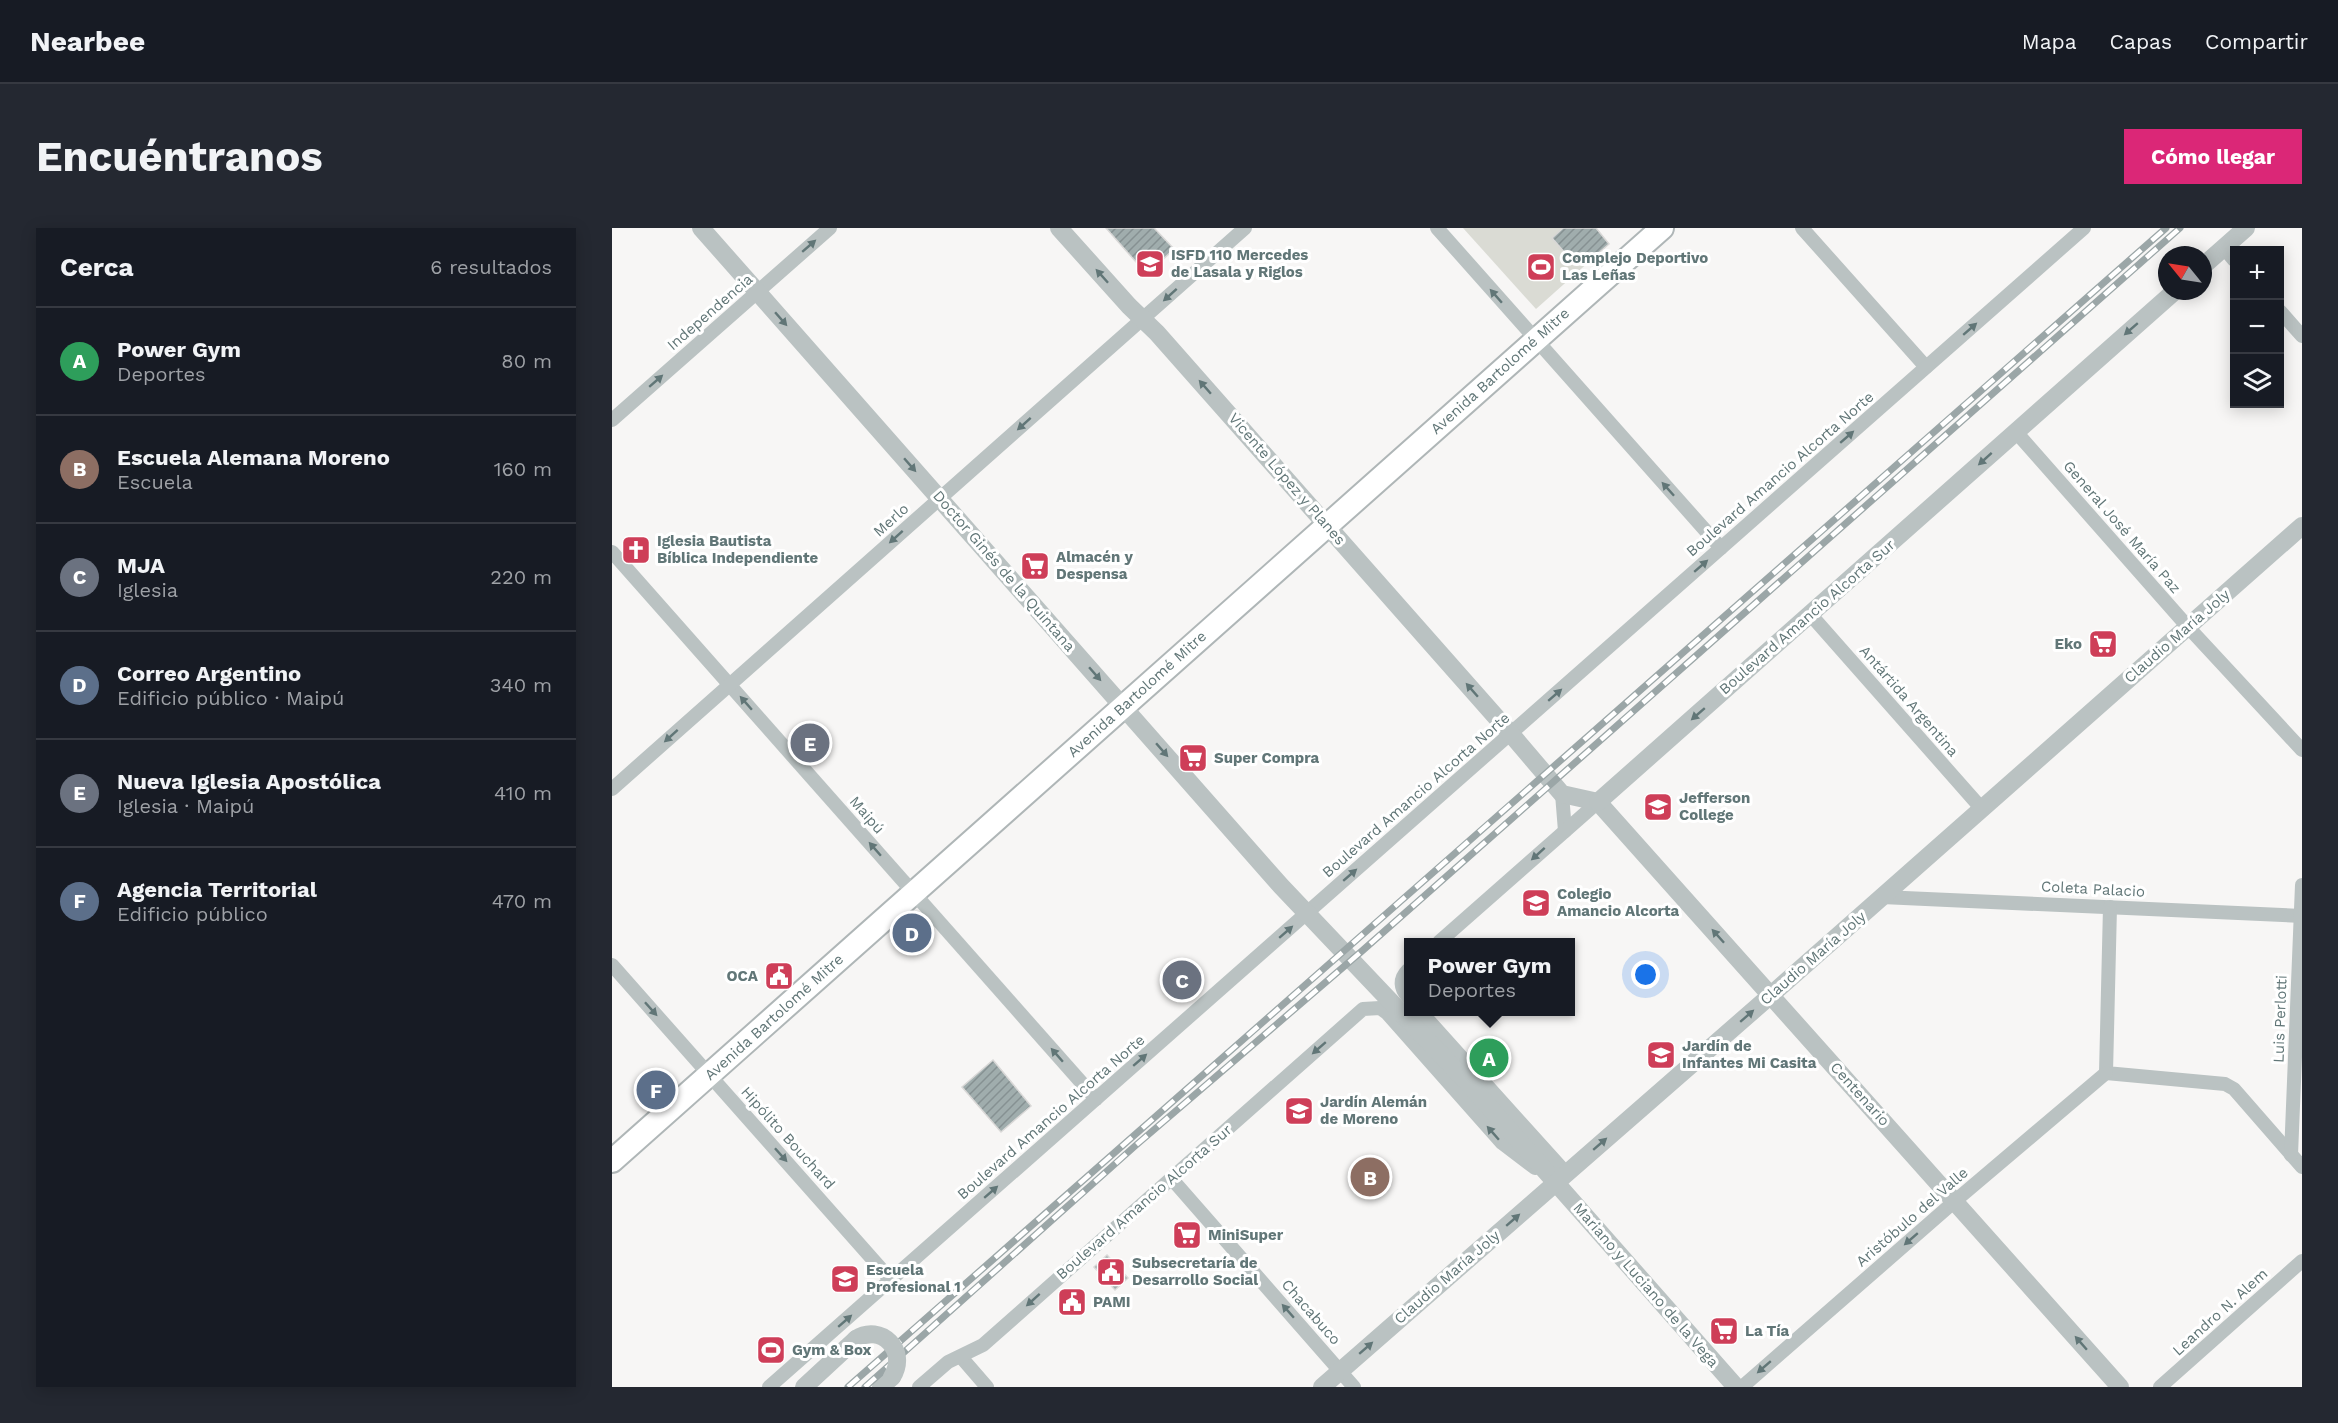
<!DOCTYPE html>
<html lang="es">
<head>
<meta charset="utf-8">
<style>
	:root { --surface:#171b24; --page:#242831; --text:#f1f3f6; --muted:#9ea1a6; --line:#363941; --accent:#db2777 }
	body { margin:0; font-family:"Work Sans",sans-serif; background:var(--page); color:var(--text) }
	.controls { position:absolute; right:18px; top:18px; display:grid; overflow:hidden; border-radius:0px; box-shadow:0 3px 15px #0003 }
	.controls button { width:54px; height:54px; display:grid; place-items:center; padding:0; border:0; border-bottom:2px solid var(--line); background:var(--surface); color:var(--text); font:30px sans-serif }
	.compass { position:absolute; left:1546px; top:18px; width:54px; height:54px; border-radius:50%; background:var(--surface); box-shadow:0 3px 15px #0003; rotate:300deg }
	.you { position:absolute; left:1034px; top:747px; width:21px; height:21px; margin:-15px; border:4px solid #fff; border-radius:50%; background:#1a73e8; box-shadow:0 0 0 9px #1a73e833 }
	.badge { display:grid; place-items:center; width:39px; height:39px; border-radius:50%; background:var(--accent); color:#fff; font-size:20px; font-weight:700 }
	.pin { position:absolute; translate:-50% -50%; border:3px solid #fff; box-shadow:0 2px 6px #0006 }
	.popup { position:absolute; left:792px; top:710px; width:171px; height:78px; box-sizing:border-box; display:grid; place-content:center; border-radius:0px; background:var(--surface); filter:drop-shadow(0 2px 4px #0005); font-size:20px; white-space:nowrap; color:var(--muted) }
	.popup b { font-size:22px; color:var(--text) }
	.popup::after { content:''; position:absolute; left:50%; top:100%; margin-left:-12px; border:12px solid transparent; border-top-color:var(--surface) }
	.list { margin:0; padding:0; list-style:none }
	h2 { display:flex; justify-content:space-between; align-items:center; height:78px; margin:0; padding:0 24px; font-size:26px }
	h2 small { font-size:20px; font-weight:400; color:var(--muted) }
	.list li { display:grid; grid-template-columns:39px 1fr auto; gap:18px; align-items:center; box-sizing:border-box; height:108px; padding:0 24px; border-top:2px solid var(--line) }
	.list b { display:block; font-size:22px; white-space:nowrap }
	.list p { margin:0; font-size:20px; white-space:nowrap; color:var(--muted) }
	.list em { font-size:20px; font-style:normal; color:var(--muted) }
	.icon { flex:none; width:33px; height:33px; fill:none; stroke:currentColor; stroke-width:2; stroke-linecap:round; stroke-linejoin:round }
	.map { position:relative; flex:none; width:1690px; height:1159px; overflow:hidden; border-radius:0px }
	header { display:flex; align-items:center; gap:36px; box-sizing:border-box; height:84px; padding:0 30px; background:var(--surface); border-bottom:2px solid var(--line) }
	header strong { font-size:28px }
	nav { display:flex; gap:33px; margin-inline-start:auto; font-size:21px }
	.intro { display:flex; align-items:center; justify-content:space-between; box-sizing:border-box; height:144px; padding:0 36px }
	h1 { margin:0; font-size:42px }
	.button { padding:15px 27px; border-radius:0px; background:var(--accent); color:#fff; font-size:21px; font-weight:700 }
	main { display:flex; gap:36px; padding:0 36px }
	aside { flex:1; background:var(--surface); border-radius:0px; box-shadow:0 3px 15px #0003 }
	.map>svg:first-child { display:block }
	.grass { fill:#dadbd4 }
	.building { fill:url(#building-hatch); stroke:#d9d8d7; stroke-width:1.5 }
	.lines { fill:none; stroke-linecap:round; stroke-linejoin:round }
	.primary-casing { stroke:#afb6b7; stroke-width:26 }
	.minor { stroke:#bac2c2; stroke-width:14 }
	.tertiary { stroke:#bac2c2; stroke-width:18 }
	.primary { stroke:#fff; stroke-width:22 }
	.rail-casing { stroke:#9ba6a7; stroke-width:7 }
	.rail { stroke:#fff; stroke-width:4.5; stroke-dasharray:14; stroke-linecap:butt }
	.tertiary-bridge { stroke:#bac2c2; stroke-width:18 }
	.oneway { fill:#617677 }
	.labels { text-anchor:middle; dominant-baseline:central; stroke-width:6; stroke-linejoin:round; paint-order:stroke }
	.poi-label { font-size:15px; font-weight:bold; fill:#617677; stroke:#fff; text-anchor:start }
	.street-label { font-size:15px; fill:#617677; stroke:#fff }
</style>
</head>
<body>
<header>
<strong>Nearbee</strong>
<nav><a>Mapa</a><a>Capas</a><a>Compartir</a></nav>
</header>
<div class="intro"><h1>Encuéntranos</h1><a class="button">Cómo llegar</a></div>
<main>
<aside>
<h2>Cerca<small>6 resultados</small></h2>
<ul class="list">
<li><span class="badge" style="background:#2e9e5b">A</span><div><b>Power Gym</b><p>Deportes</p></div><em>80 m</em></li>
<li><span class="badge" style="background:#8d6e63">B</span><div><b>Escuela Alemana Moreno</b><p>Escuela</p></div><em>160 m</em></li>
<li><span class="badge" style="background:#6b7280">C</span><div><b>MJA</b><p>Iglesia</p></div><em>220 m</em></li>
<li><span class="badge" style="background:#5c6f8a">D</span><div><b>Correo Argentino</b><p>Edificio público · Maipú</p></div><em>340 m</em></li>
<li><span class="badge" style="background:#6b7280">E</span><div><b>Nueva Iglesia Apostólica</b><p>Iglesia · Maipú</p></div><em>410 m</em></li>
<li><span class="badge" style="background:#5c6f8a">F</span><div><b>Agencia Territorial</b><p>Edificio público</p></div><em>470 m</em></li>
</ul>
</aside>
<div class="map">
<svg width="1690" height="1159" viewBox="0 0 1690 1159">
	<defs>
		<pattern id="building-hatch" width="6" height="6" patternUnits="userSpaceOnUse" patternTransform="scale(1.5)"><rect width="6" height="6" fill="#a0adad"/><path d="M-1 1l2-2M0 6l6-6M5 7l2-2" fill="none" stroke="#869192"/></pattern>
	</defs>
	<rect width="100%" height="100%" fill="#f7f6f5"/>
	<path class="grass" d="M851 0H984L997 16 924 81Z"/>
	<g class="building">
		<path d="M494 0H542L562 21 546 36 544 33 532 43Z"/>
		<path d="M951 0H984L997 16 976 34 972 30 967 35 963 30 960 33 940 10Z"/>
		<path d="M381 832 419 878 389 904 350 859Z"/>
		<path d="M495 1027 516 1050 503 1062 482 1039Z"/>
	</g>
	<g class="lines">
		<g class="primary-casing">
			<path id="primary" d="M0 933 1050 0"/>
		</g>
		<g class="minor">
			<path d="M825 0 1109 320"/>
			<path d="M1190 0 1314 139"/>
			<path d="M1612 20 1622 32"/>
			<path d="M1668 83 1690 108"/>
			<path d="M0 192 218 0"/>
			<path d="M1404 204 1576 399 1690 522"/>
			<path d="M0 324 484 871"/>
			<path d="M1198 386 1370 581"/>
			<path d="M0 561 633 0"/>
			<path d="M950 566 953 603"/>
			<path d="M1270 669 1690 688"/>
			<path d="M1498 679 1494 845 1613 856 1622 861 1690 939"/>
			<path d="M827 714 986 574"/>
			<path d="M0 737 279 1052"/>
			<path d="M796 742C787 751 788 760 796 769"/>
			<path d="M809 784 954 945"/>
			<path d="M1679 927 1690 657"/>
			<path d="M559 950 742 1159"/>
			<path d="M349 1129 375 1159"/>
			<path d="M157 1159 1472 0"/>
			<path d="M307 1159 336 1134 371 1117 751 781 768 780 775 785 890 915 923 940"/>
			<path d="M1130 1159 1343 973 1494 845"/>
			<path d="M1548 1159 1690 1033"/>
		</g>
		<g class="tertiary">
			<path d="M89 0 669 658 856 855 1124 1159"/>
			<path d="M447 0 517 78 545 105 899 506 950 566 986 574"/>
			<path d="M1591 38 1634 0"/>
			<path d="M986 574 1508 1159"/>
			<path d="M986 574 1563 63"/>
			<path d="M192 1159 244 1111"/>
			<path d="M269 1159 280 1149"/>
			<path d="M710 1159 1159 767 1690 298"/>
		</g>
		<use href="#primary" class="primary"/>
		<g class="rail-casing">
			<g id="rail">
				<path d="M236 1159 1554 0"/>
				<path d="M253 1159 523 918 750 723 1568 0"/>
			</g>
		</g>
		<use href="#rail" class="rail"/>
		<path class="tertiary-bridge" d="M244 1111C268 1095 297 1122 280 1149"/>
	</g>
	<defs><path id="oneway-solid" d="M-6-.8H1V-3.2L6.5 0L1 3.2V.8H-6Z" transform="scale(1.5)"/></defs>
	<g class="oneway">
		<use href="#oneway-solid" transform="translate(197 18) rotate(-41)"/>
		<use href="#oneway-solid" transform="translate(490 48) rotate(-132)"/>
		<use href="#oneway-solid" transform="translate(558 67) rotate(138)"/>
		<use href="#oneway-solid" transform="translate(884 68) rotate(-131)"/>
		<use href="#oneway-solid" transform="translate(169 91) rotate(49)"/>
		<use href="#oneway-solid" transform="translate(1358 101) rotate(-41)"/>
		<use href="#oneway-solid" transform="translate(1519 101) rotate(139)"/>
		<use href="#oneway-solid" transform="translate(44 153) rotate(-41)"/>
		<use href="#oneway-solid" transform="translate(593 159) rotate(-131)"/>
		<use href="#oneway-solid" transform="translate(412 196) rotate(138)"/>
		<use href="#oneway-solid" transform="translate(1235 209) rotate(-41)"/>
		<use href="#oneway-solid" transform="translate(1373 231) rotate(138)"/>
		<use href="#oneway-solid" transform="translate(298 237) rotate(49)"/>
		<use href="#oneway-solid" transform="translate(1056 261) rotate(-132)"/>
		<use href="#oneway-solid" transform="translate(284 309) rotate(138)"/>
		<use href="#oneway-solid" transform="translate(1089 338) rotate(-41)"/>
		<use href="#oneway-solid" transform="translate(483 446) rotate(49)"/>
		<use href="#oneway-solid" transform="translate(860 462) rotate(-131)"/>
		<use href="#oneway-solid" transform="translate(943 467) rotate(-41)"/>
		<use href="#oneway-solid" transform="translate(134 475) rotate(-131)"/>
		<use href="#oneway-solid" transform="translate(1086 486) rotate(139)"/>
		<use href="#oneway-solid" transform="translate(59 508) rotate(138)"/>
		<use href="#oneway-solid" transform="translate(550 522) rotate(49)"/>
		<use href="#oneway-solid" transform="translate(263 621) rotate(-131)"/>
		<use href="#oneway-solid" transform="translate(926 626) rotate(138)"/>
		<use href="#oneway-solid" transform="translate(738 647) rotate(-41)"/>
		<use href="#oneway-solid" transform="translate(674 704) rotate(-41)"/>
		<use href="#oneway-solid" transform="translate(1106 708) rotate(-132)"/>
		<use href="#oneway-solid" transform="translate(39 781) rotate(48)"/>
		<use href="#oneway-solid" transform="translate(1135 788) rotate(-41)"/>
		<use href="#oneway-solid" transform="translate(707 820) rotate(139)"/>
		<use href="#oneway-solid" transform="translate(445 827) rotate(-131)"/>
		<use href="#oneway-solid" transform="translate(528 832) rotate(-41)"/>
		<use href="#oneway-solid" transform="translate(881 905) rotate(-131)"/>
		<use href="#oneway-solid" transform="translate(988 916) rotate(-41)"/>
		<use href="#oneway-solid" transform="translate(169 927) rotate(48)"/>
		<use href="#oneway-solid" transform="translate(379 964) rotate(-41)"/>
		<use href="#oneway-solid" transform="translate(901 992) rotate(-41)"/>
		<use href="#oneway-solid" transform="translate(1299 1011) rotate(139)"/>
		<use href="#oneway-solid" transform="translate(421 1072) rotate(138)"/>
		<use href="#oneway-solid" transform="translate(676 1083) rotate(-131)"/>
		<use href="#oneway-solid" transform="translate(233 1093) rotate(-41)"/>
		<use href="#oneway-solid" transform="translate(1469 1115) rotate(-131)"/>
		<use href="#oneway-solid" transform="translate(754 1120) rotate(-41)"/>
		<use href="#oneway-solid" transform="translate(1152 1139) rotate(139)"/>
	</g>
	<defs>
		<g id="university-square" transform="scale(1.5)"><rect x="-9" y="-9" width="18" height="18" rx="4" fill="#ce3e58" stroke="#fff"/><path d="M0-5L7-2L0 1L-7-2ZM-4 1L0 2.5L4 1V4Q0 6-4 4Z" fill="#fff"/></g>
		<g id="stadium-square" transform="scale(1.5)"><rect x="-9" y="-9" width="18" height="18" rx="4" fill="#ce3e58" stroke="#fff"/><path d="M0-5a6.5 5 0 1 0 0 10a6.5 5 0 1 0 0-10ZM-3.5-1.8h7v3.6h-7Z" fill="#fff"/></g>
		<g id="church-square" transform="scale(1.5)"><rect x="-9" y="-9" width="18" height="18" rx="4" fill="#ce3e58" stroke="#fff"/><path d="M-1.2-6h2.4v3.5h3.3v2.4h-3.3V6h-2.4V-.1h-3.3v-2.4h3.3Z" fill="#fff"/></g>
		<g id="supermarket-square" transform="scale(1.5)"><rect x="-9" y="-9" width="18" height="18" rx="4" fill="#ce3e58" stroke="#fff"/><path d="M-6-5.5h2.5l.6 2H6L4.5 2H-2.5L-4.4-4H-6ZM-1.5 3.2a1.3 1.3 0 1 0 .1 0ZM3 3.2a1.3 1.3 0 1 0 .1 0Z" fill="#fff"/></g>
		<g id="school-square" transform="scale(1.5)"><rect x="-9" y="-9" width="18" height="18" rx="4" fill="#ce3e58" stroke="#fff"/><path d="M0-5L7-2L0 1L-7-2ZM-4 1L0 2.5L4 1V4Q0 6-4 4Z" fill="#fff"/></g>
		<g id="civic-square" transform="scale(1.5)"><rect x="-9" y="-9" width="18" height="18" rx="4" fill="#ce3e58" stroke="#fff"/><path d="M-.6-6.5H3V-4.5H.6V-3L4-1V1h2V6H-6V1h2V-1L-.6-3ZM-1.2 2.5V6h2.4V2.5Z" fill="#fff"/></g>
	</defs>
	<g fill-rule="evenodd">
		<use href="#university-square" x="538" y="36"/>
		<use href="#stadium-square" x="929" y="39"/>
		<use href="#church-square" x="24" y="322"/>
		<use href="#supermarket-square" x="423" y="338"/>
		<use href="#supermarket-square" x="1491" y="416"/>
		<use href="#supermarket-square" x="581" y="530"/>
		<use href="#school-square" x="1046" y="579"/>
		<use href="#school-square" x="924" y="675"/>
		<use href="#civic-square" x="167" y="748"/>
		<use href="#school-square" x="1049" y="827"/>
		<use href="#school-square" x="687" y="883"/>
		<use href="#supermarket-square" x="575" y="1007"/>
		<use href="#civic-square" x="499" y="1044"/>
		<use href="#school-square" x="233" y="1051"/>
		<use href="#civic-square" x="460" y="1074"/>
		<use href="#supermarket-square" x="1112" y="1103"/>
		<use href="#stadium-square" x="159" y="1122"/>
	</g>
	<g class="labels">
		<g class="poi-label">
			<text x="559" y="27">ISFD 110 Mercedes<tspan x="559" dy="17">de Lasala y Riglos</tspan></text>
			<text x="950" y="30">Complejo Deportivo<tspan x="950" dy="17">Las Leñas</tspan></text>
			<text x="45" y="313">Iglesia Bautista<tspan x="45" dy="17">Bíblica Independiente</tspan></text>
			<text x="444" y="329">Almacén y<tspan x="444" dy="17">Despensa</tspan></text>
			<text x="1470" y="416" text-anchor="end">Eko</text>
			<text x="602" y="530">Super Compra</text>
			<text x="1067" y="570">Jefferson<tspan x="1067" dy="17">College</tspan></text>
			<text x="945" y="666">Colegio<tspan x="945" dy="17">Amancio Alcorta</tspan></text>
			<text x="146" y="748" text-anchor="end">OCA</text>
			<text x="1070" y="818">Jardín de<tspan x="1070" dy="17">Infantes Mi Casita</tspan></text>
			<text x="708" y="874">Jardín Alemán<tspan x="708" dy="17">de Moreno</tspan></text>
			<text x="596" y="1007">MiniSuper</text>
			<text x="520" y="1035">Subsecretaría de<tspan x="520" dy="17">Desarrollo Social</tspan></text>
			<text x="254" y="1042">Escuela<tspan x="254" dy="17">Profesional 1</tspan></text>
			<text x="481" y="1074">PAMI</text>
			<text x="1133" y="1103">La Tía</text>
			<text x="180" y="1122">Gym &amp; Box</text>
		</g>
		<g class="street-label">
			<text transform="translate(98 84) rotate(-41)">Independencia</text>
			<text transform="translate(888 143) rotate(-42)">Avenida Bartolomé Mitre</text>
			<text transform="translate(1168 246) rotate(-41)">Boulevard Amancio Alcorta Norte</text>
			<text transform="translate(675 251) rotate(49)">Vicente López y Planes</text>
			<text transform="translate(279 292) rotate(-42)">Merlo</text>
			<text transform="translate(1510 299) rotate(49)">General José María Paz</text>
			<text transform="translate(392 343) rotate(49)">Doctor Ginés de la Quintana</text>
			<text transform="translate(1195 389) rotate(-41)">Boulevard Amancio Alcorta Sur</text>
			<text transform="translate(1565 408) rotate(-41)">Claudio María Joly</text>
			<text transform="translate(525 466) rotate(-42)">Avenida Bartolomé Mitre</text>
			<text transform="translate(1297 473) rotate(49)">Antártida Argentina</text>
			<text transform="translate(804 567) rotate(-41)">Boulevard Amancio Alcorta Norte</text>
			<text transform="translate(255 587) rotate(49)">Maipú</text>
			<text transform="translate(1481 661) rotate(3)">Coleta Palacio</text>
			<text transform="translate(1201 730) rotate(-41)">Claudio María Joly</text>
			<text transform="translate(162 789) rotate(-42)">Avenida Bartolomé Mitre</text>
			<text transform="translate(1668 791) rotate(-88)">Luis Perlotti</text>
			<text transform="translate(1248 866) rotate(48)">Centenario</text>
			<text transform="translate(439 889) rotate(-41)">Boulevard Amancio Alcorta Norte</text>
			<text transform="translate(176 910) rotate(48)">Hipólito Bouchard</text>
			<text transform="translate(532 974) rotate(-41)">Boulevard Amancio Alcorta Sur</text>
			<text transform="translate(1300 989) rotate(-41)">Aristóbulo del Valle</text>
			<text transform="translate(835 1049) rotate(-41)">Claudio María Joly</text>
			<text transform="translate(1034 1057) rotate(49)">Mariano y Luciano de la Vega</text>
			<text transform="translate(699 1084) rotate(49)">Chacabuco</text>
			<text transform="translate(1608 1084) rotate(-42)">Leandro N. Alem</text>
		</g>
	</g>
</svg>
<div class="controls">
<button>+</button>
<button>−</button>
<button><svg class="icon" aria-label="layers" viewBox="0 0 24 24"><path d="M12 4l9 5-9 5-9-5zM3 14l9 5 9-5"/></svg></button>
</div>
<svg class="compass" viewBox="-18 -18 36 36"><path d="M0-13l5 13h-10z" fill="#e53935"/><path d="M0 13l5-13h-10z" fill="#9ea1a6"/></svg>
<div class="you"></div>
<div class="pin badge" style="left:877px;top:830px;background:#2e9e5b">A</div>
<div class="popup"><b>Power Gym</b>Deportes</div>
<div class="pin badge" style="left:758px;top:949px;background:#8d6e63">B</div>
<div class="pin badge" style="left:570px;top:752px;background:#6b7280">C</div>
<div class="pin badge" style="left:300px;top:705px;background:#5c6f8a">D</div>
<div class="pin badge" style="left:198px;top:515px;background:#6b7280">E</div>
<div class="pin badge" style="left:44px;top:862px;background:#5c6f8a">F</div>
</div>
</main>
</body>
</html>
